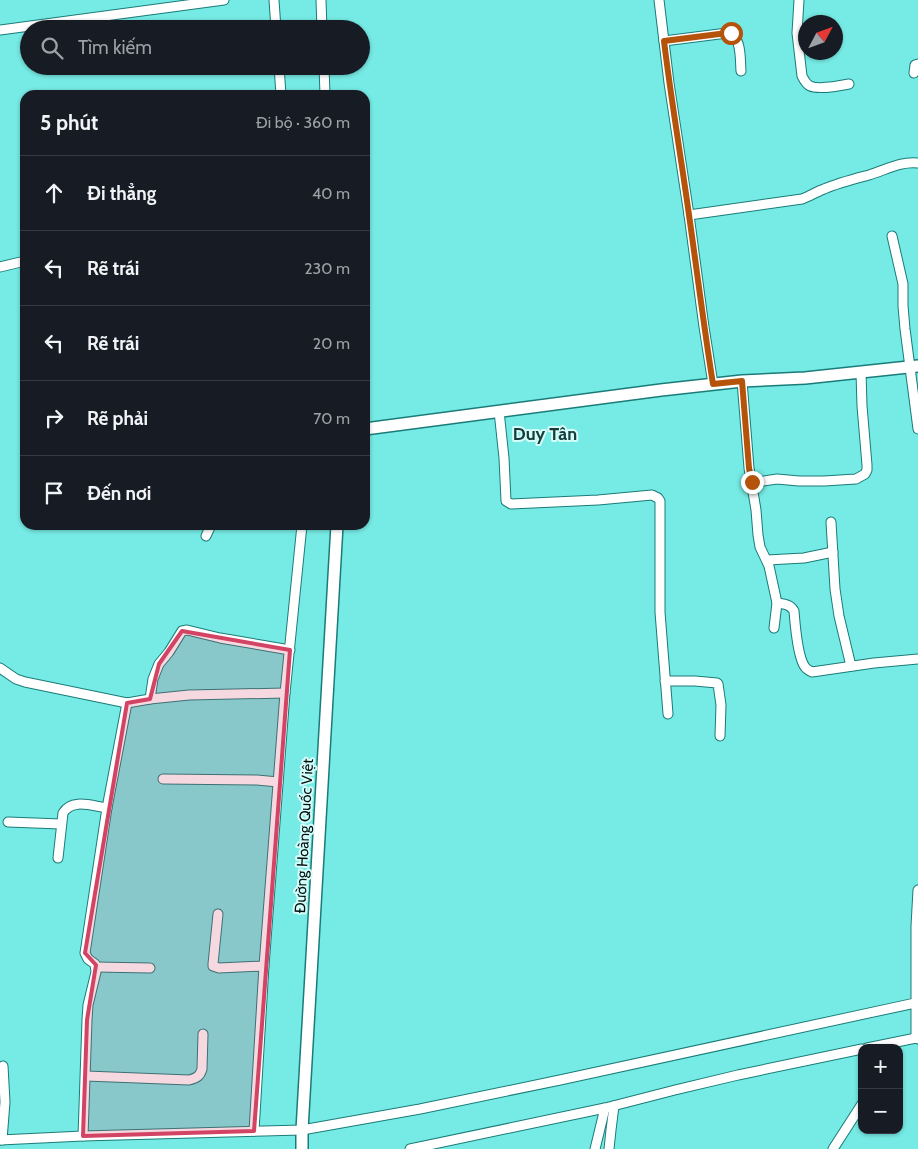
<!DOCTYPE html>
<html lang="vi">
<head>
<meta charset="utf-8">
<style>
	:root { --surface:#171b24; --page:#20242c; --text:#f1f3f6; --muted:#9ea1a6; --line:#363941 }
	body { margin:0; font-family:Cabin,sans-serif; background:var(--page); color:var(--text) }
	.controls { position:absolute; right:15px; bottom:15px; display:grid; overflow:hidden; border-radius:10px; box-shadow:0 1px 4px #0004 }
	.controls button { width:45px; height:45px; display:grid; place-items:center; padding:0; border:0; border-bottom:1px solid var(--line); background:var(--surface); color:var(--text); font:25px sans-serif }
	.compass { position:absolute; left:798px; top:15px; width:45px; height:45px; border-radius:50%; background:var(--surface); box-shadow:0 1px 4px #0004; rotate:49deg }
	.stop { position:absolute; width:15px; height:15px; margin:-11px; border:4px solid #b45309; border-radius:50%; background:#fff }
	.stop.end { background:#b45309; border-color:#fff; box-shadow:0 1px 5px #0008 }
	.list { margin:0; padding:0; list-style:none }
	h2 { display:flex; justify-content:space-between; align-items:center; height:65px; margin:0; padding:0 20px; font-size:21px }
	h2 small { font-size:16px; font-weight:400; color:var(--muted) }
	.list li { display:grid; grid-template-columns:32px 1fr auto; gap:15px; align-items:center; box-sizing:border-box; height:75px; padding:0 20px; border-top:1px solid var(--line) }
	.list b { display:block; font-size:19px; white-space:nowrap }
	.list em { font-size:16px; font-style:normal; color:var(--muted) }
	.icon { flex:none; width:28px; height:28px; fill:none; stroke:currentColor; stroke-width:2; stroke-linecap:round; stroke-linejoin:round }
	.map { position:relative; flex:none; width:918px; height:1149px; overflow:hidden }
	.search { position:absolute; background:var(--surface); box-shadow:0 1px 4px #0004; left:20px; top:20px; width:350px; height:55px; display:flex; align-items:center; gap:12px; box-sizing:border-box; padding:0 18px; border-radius:28px; color:var(--muted); font-size:19px }
	.panel { position:absolute; background:var(--surface); box-shadow:0 1px 4px #0004; left:20px; top:90px; width:350px; height:440px; border-radius:15px }
	.map>svg:first-child { display:block }
	.lines { fill:none; stroke-linecap:round; stroke-linejoin:round }
	.minor-casing { stroke:#1a7c78; stroke-width:11 }
	.tertiary-casing { stroke:#1a7c78; stroke-width:14 }
	.minor { stroke:#fff; stroke-width:9 }
	.tertiary { stroke:#fff; stroke-width:11 }
	.route { stroke:#b45309; stroke-width:6 }
	.marked { fill:#d24364; fill-opacity:0.2; stroke:#d24364; stroke-width:4; stroke-linejoin:round }
	.labels { text-anchor:middle; dominant-baseline:central; stroke-width:4; stroke-linejoin:round; paint-order:stroke }
	.street-label { font-size:15px; fill:#00100f; stroke:#d5fefb }
	.quarter-label { font-size:18px; font-weight:bold; fill:#173c3b; stroke:#d5fefb }
</style>
</head>
<body>
<div class="map">
<svg width="918" height="1149" viewBox="0 0 918 1149">
	<rect width="100%" height="100%" fill="#76eae4"/>
	<g class="lines">
		<g class="minor-casing">
			<g id="minor">
				<path d="M274 0 276 29"/>
				<path d="M321 0 322 29"/>
				<path d="M659 0 669 83 689 215 704 327 713 384"/>
				<path d="M799 0 797 33 802 76C804 80 806 84 810 86 819 90 839 86 849 84"/>
				<path d="M0 30 224 0"/>
				<path d="M664 41 727 33C742 35 740 59 741 71"/>
				<path d="M279 66 281 95"/>
				<path d="M324 66 325 95"/>
				<path d="M914 73 915 65 918 64"/>
				<path d="M689 215 802 199C810 196 816 192 824 189 838 183 854 179 869 175 886 170 900 161 918 163"/>
				<path d="M892 236 903 284V306L905 329 918 429"/>
				<path d="M0 267 25 261"/>
				<path d="M742 381 749 468 756 510 758 535 760 547 769 566 777 603 774 628"/>
				<path d="M499 411 504 458 506 501 511 504 598 500 652 495 658 498 660 501V612L668 714"/>
				<path d="M751 483 777 479 799 481H824L856 479 865 474 867 470V465L862 406 861 372"/>
				<path d="M831 522 835 589 839 616 851 666"/>
				<path d="M206 536 211 525"/>
				<path d="M767 560 804 558 833 552"/>
				<path d="M777 603C784 604 790 604 794 611 795 624 798 658 805 667 807 670 809 670 812 672L874 663 918 659"/>
				<path d="M0 668 16 679 25 682 127 703 150 699 189 695 285 693"/>
				<path d="M665 681H695L717 683 718 684 721 705 720 736"/>
				<path d="M150 699 153 679 159 664 169 652 182 631 187 630 220 638 290 650"/>
				<path d="M163 779 257 780 278 782"/>
				<path d="M8 822 61 824"/>
				<path d="M58 858 63 813C72 798 92 806 107 808"/>
				<path d="M218 914 213 964V966L219 968 264 966"/>
				<path d="M96 967 150 968"/>
				<path d="M916 1038V926L918 890"/>
				<path d="M867 1048 916 1038 918 1039"/>
				<path d="M86 1076 189 1080C197 1078 200 1076 202 1069L203 1034"/>
				<path d="M254 1131 264 966 285 693 302 525"/>
				<path d="M83 1136 87 1020 88 1005 96 972 95 964 88 959 85 953 107 808 127 703"/>
				<path d="M0 1140 83 1136 302 1130 420 1109 560 1080 915 1003"/>
				<path d="M2 1140 5 1102 3 1066"/>
				<path d="M410 1149 605 1108 675 1090 738 1075 862 1049"/>
				<path d="M595 1149 605 1108"/>
				<path d="M609 1149 611 1130 614 1106"/>
				<path d="M833 1149 862 1104"/>
			</g>
		</g>
		<g class="tertiary-casing">
			<g id="tertiary">
				<path d="M365 429 661 390 742 381 805 378 918 366"/>
				<path d="M302 1149V1130L337 525"/>
			</g>
		</g>
		<use href="#minor" class="minor"/>
		<use href="#tertiary" class="tertiary"/>
	</g>
	<g class="lines">
		<path class="route" d="M731 33H727L664 41C671 99 681 157 689 215 697 271 704 328 713 384L742 381 749 468 752 482"/>
	</g>
	<path class="marked" d="M182 631 290 650 254 1131 83 1136 87 1020 96 965 85 953 127 703 150 699 159 664Z"/>
	<g class="labels">
		<g class="street-label">
			<text transform="translate(304 836) rotate(-87)">Đường Hoàng Quốc Việt</text>
		</g>
		<g class="quarter-label">
			<text x="545" y="434">Duy Tân</text>
		</g>
	</g>
</svg>
<div class="controls">
<button>+</button>
<button>−</button>
</div>
<svg class="compass" viewBox="-18 -18 36 36"><path d="M0-13l5 13h-10z" fill="#e53935"/><path d="M0 13l5-13h-10z" fill="#9ea1a6"/></svg>
<div class="stop" style="left:731px;top:33px"></div>
<div class="stop end" style="left:752px;top:482px"></div>
<div class="search"><svg class="icon" aria-label="search" viewBox="0 0 24 24"><circle cx="10" cy="10" r="6"/><path d="M15 15l6 6"/></svg>Tìm kiếm</div>
<section class="panel">
<h2>5 phút<small>Đi bộ · 360 m</small></h2>
<ul class="list">
<li><svg class="icon" aria-label="ahead" viewBox="0 0 24 24"><path d="M12 20V5M6 11l6-6 6 6"/></svg><div><b>Đi thẳng</b></div><em>40 m</em></li>
<li><svg class="icon" aria-label="left" viewBox="0 0 24 24"><path d="M17 20v-9H6M10 6l-5 5 5 5"/></svg><div><b>Rẽ trái</b></div><em>230 m</em></li>
<li><svg class="icon" aria-label="left" viewBox="0 0 24 24"><path d="M17 20v-9H6M10 6l-5 5 5 5"/></svg><div><b>Rẽ trái</b></div><em>20 m</em></li>
<li><svg class="icon" aria-label="right" viewBox="0 0 24 24"><path d="M7 20v-9h11M14 6l5 5-5 5"/></svg><div><b>Rẽ phải</b></div><em>70 m</em></li>
<li><svg class="icon" aria-label="arrive" viewBox="0 0 24 24"><path d="M6 21V4h12l-3 4 3 4H6"/></svg><div><b>Đến nơi</b></div></li>
</ul>
</section>
</div>
</body>
</html>
